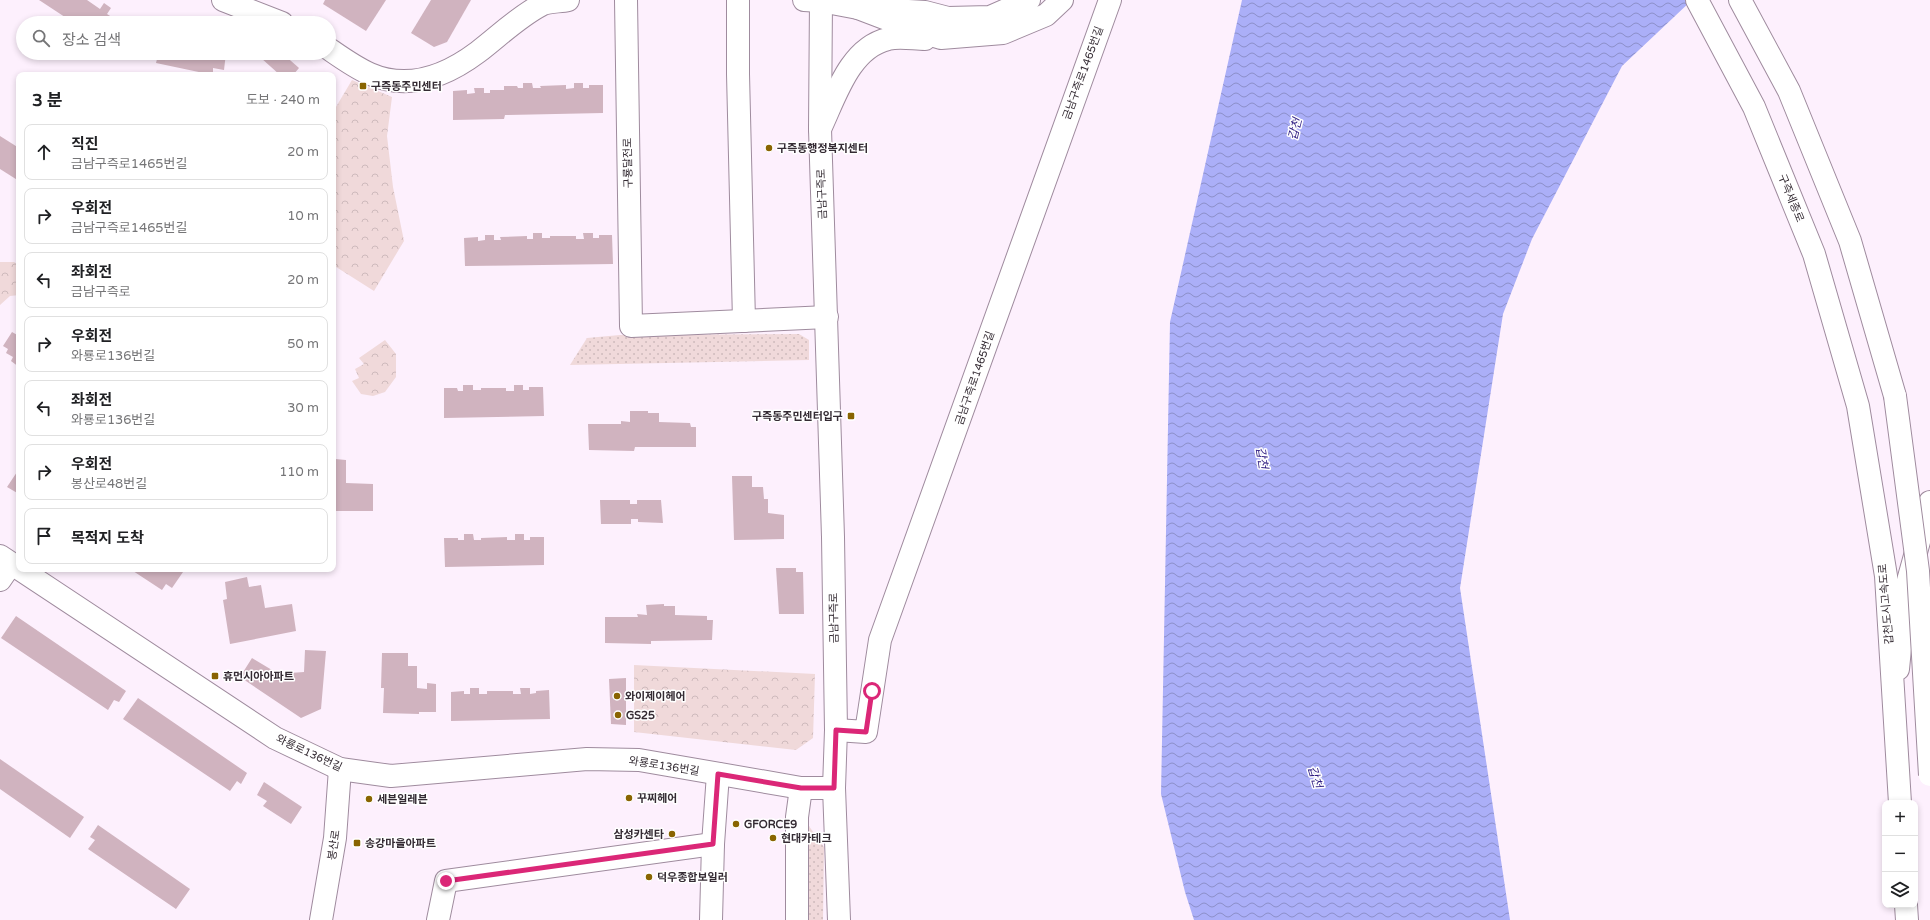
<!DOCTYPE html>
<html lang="ko">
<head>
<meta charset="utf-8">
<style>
	:root { --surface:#fff; --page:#f6f6f6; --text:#202124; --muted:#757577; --line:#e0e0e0 }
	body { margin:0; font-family:"Varela Round","Noto Sans KR",sans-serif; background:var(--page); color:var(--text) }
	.controls { position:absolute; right:12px; bottom:12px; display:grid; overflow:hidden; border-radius:8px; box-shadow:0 2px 6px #0003 }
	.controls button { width:36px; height:36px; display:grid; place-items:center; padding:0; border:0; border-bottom:1px solid var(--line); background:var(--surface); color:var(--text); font:20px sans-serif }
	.stop { position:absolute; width:12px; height:12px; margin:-9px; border:3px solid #db2777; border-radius:50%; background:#fff }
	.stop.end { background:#db2777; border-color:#fff; box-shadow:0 1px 4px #0008 }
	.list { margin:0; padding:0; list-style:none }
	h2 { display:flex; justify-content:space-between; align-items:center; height:52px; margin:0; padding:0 16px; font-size:17px }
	h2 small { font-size:13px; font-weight:400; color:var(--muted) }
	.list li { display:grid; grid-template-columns:26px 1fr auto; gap:12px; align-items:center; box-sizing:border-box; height:56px; margin:0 8px 8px; padding:0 8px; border:1px solid var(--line); border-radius:8px }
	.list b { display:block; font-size:15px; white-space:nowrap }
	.list p { margin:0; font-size:13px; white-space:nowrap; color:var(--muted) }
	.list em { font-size:13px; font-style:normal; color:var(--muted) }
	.icon { flex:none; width:22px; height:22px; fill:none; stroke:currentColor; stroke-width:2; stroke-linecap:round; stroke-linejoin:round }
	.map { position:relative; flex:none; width:1930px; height:920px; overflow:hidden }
	.search { position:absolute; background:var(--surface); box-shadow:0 2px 6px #0003; left:16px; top:16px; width:320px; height:44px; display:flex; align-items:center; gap:10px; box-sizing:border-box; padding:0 14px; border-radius:22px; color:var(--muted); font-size:15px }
	.panel { position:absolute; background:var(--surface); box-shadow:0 2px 6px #0003; left:16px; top:72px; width:320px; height:500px; border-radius:8px }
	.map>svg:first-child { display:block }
	.grass { fill:url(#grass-dots) }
	.park { fill:url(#park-crowns) }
	.water { fill:url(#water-waves) }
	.building { fill:#d0b3bf }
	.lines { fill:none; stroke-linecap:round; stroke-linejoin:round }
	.minor-casing { stroke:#9f8b9e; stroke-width:24 }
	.major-casing { stroke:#9f8b9e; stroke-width:24 }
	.highway-casing { stroke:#9f8b9e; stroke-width:24 }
	.minor { stroke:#fff; stroke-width:22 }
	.major { stroke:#fff; stroke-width:22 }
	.highway { stroke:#fff; stroke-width:22 }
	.highway-bridge-casing { stroke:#9f8b9e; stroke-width:24; stroke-linecap:butt }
	.highway-bridge { stroke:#fff; stroke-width:22 }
	.route { stroke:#db2777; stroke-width:5 }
	.poi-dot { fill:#896401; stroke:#fff; stroke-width:1.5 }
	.labels { text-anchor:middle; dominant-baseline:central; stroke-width:3; stroke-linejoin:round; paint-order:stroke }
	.street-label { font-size:11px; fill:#342b33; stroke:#fff }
	.poi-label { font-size:11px; font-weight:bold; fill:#342b33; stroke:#fff; text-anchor:start }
	.water-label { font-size:12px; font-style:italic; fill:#2d1b81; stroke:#fff }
</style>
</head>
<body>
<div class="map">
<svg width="1930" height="920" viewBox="0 0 1930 920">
	<defs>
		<pattern id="grass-dots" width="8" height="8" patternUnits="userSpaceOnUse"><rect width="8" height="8" fill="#f0d9da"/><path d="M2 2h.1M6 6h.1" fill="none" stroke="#cebabc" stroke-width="1.8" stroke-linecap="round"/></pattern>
		<pattern id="park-crowns" width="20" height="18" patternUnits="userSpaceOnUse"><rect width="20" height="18" fill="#f0d9da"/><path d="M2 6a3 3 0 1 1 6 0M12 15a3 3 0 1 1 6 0" fill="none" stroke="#cebabc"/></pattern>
		<pattern id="water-waves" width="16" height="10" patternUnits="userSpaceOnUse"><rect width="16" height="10" fill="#abaff8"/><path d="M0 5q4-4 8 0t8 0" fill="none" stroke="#8c8fc9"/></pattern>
	</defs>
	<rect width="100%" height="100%" fill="#fdf0fd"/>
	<g class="grass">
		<path d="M799 334 809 340V360L570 365 587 338 620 335Z"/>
		<path d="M806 822 824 847 823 920H805Z"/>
	</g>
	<g class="park">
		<path d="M352 80 392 97 387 136 393 187 404 241 374 291 333 265V112Z"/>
		<path d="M0 262H14L19 265V295L10 296 0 305Z"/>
		<path d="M385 340 396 354V377L385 392 373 396 361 394 352 381 359 378 355 369 364 364 359 358Z"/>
		<path d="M634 665 815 674 813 738 796 750 634 732Z"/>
	</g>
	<path class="water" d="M1242 0H1692L1622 66 1532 239 1503 314 1460 588 1510 920H1194L1185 892 1161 794 1170 322Z"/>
	<g class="building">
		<path d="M39 0H87L100 9 104 3 111 8 107 14 121 23H74Z"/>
		<path d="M325 0H386L366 31 323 4Z"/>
		<path d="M431 0H471L447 42 434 47 411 33Z"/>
		<path d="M153 53H226L224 70 213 68V75L156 63 158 55Z"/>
		<path d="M266 53H282L299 68 293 75H280L261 58Z"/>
		<path d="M523 83H532L533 88H541L540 86 566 85V89L574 88V83H583V88H589V85H603V113L505 115 504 119 453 120V91L467 90V94L475 93 474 88H484V93H490V90H504V86H517L518 88H523Z"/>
		<path d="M0 136 19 148V181L0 169Z"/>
		<path d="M533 233H542V238H550V236H576V239H584L583 233H593V238H599V235H612L613 264 465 266 464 238 478 237V241L485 240V235H494V240H501L500 237 527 236V239H533Z"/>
		<path d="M12 332 19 336V367L11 361 13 357 6 353 8 349 3 346Z"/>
		<path d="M463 385H473V390H481V388H506V391H514V385H523V390H529V387H543L544 416 444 418V388H457L458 391H463Z"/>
		<path d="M630 411H648V413H659V422L690 423 691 427H696V447H635L634 451 589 450 588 424H621V421L630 422Z"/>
		<path d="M333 449H335V459L346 460V483L373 484V511H333Z"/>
		<path d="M19 469V494L7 487Z"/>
		<path d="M732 476H752V487H763L764 499H768V513L784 515V539L734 540Z"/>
		<path d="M600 500H630V504H637V500H661L663 523 638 522V519H631V524H601Z"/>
		<path d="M464 534H473L474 540H481V538L507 537V540H515V534H524V540H530V537H544V565L445 567 444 538H458V540H464Z"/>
		<path d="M776 568H796V572H803L804 614H779Z"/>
		<path d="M130 569H179L183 572 172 588 166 584 162 590Z"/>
		<path d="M247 577 249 587 261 585 265 608 292 604 296 631 230 644 223 600 227 599 225 582Z"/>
		<path d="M664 604V606H675V615L707 616V620H713L712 640 651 641V644L605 643V617H638L637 614 647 615 646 605Z"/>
		<path d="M16 616 126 691 119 702 114 700 108 710 1 638Z"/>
		<path d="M305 650 326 651 321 709 301 718 240 677 252 658 287 679 290 673 304 672Z"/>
		<path d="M382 653H408V666H417V688L427 689V683L436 684V712H419V714L383 713 384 688H381Z"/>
		<path d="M626 678V725L611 724 609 679Z"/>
		<path d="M470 688H479V694H487V691H513V694H521L520 688H530V694L536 693V691L549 690 550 719 451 721V692L464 691V694H470Z"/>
		<path d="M138 698 247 773 241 784 237 781 230 791 123 719Z"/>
		<path d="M0 759 84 817 70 838 0 789Z"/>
		<path d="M264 782 302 807 291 824 263 806 267 801 257 795Z"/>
		<path d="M98 825 190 889 176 909 88 849 95 840 90 837Z"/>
	</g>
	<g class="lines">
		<g class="minor-casing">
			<g id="minor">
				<path d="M223 0 282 23"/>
				<path d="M626 0 631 326 827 317"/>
				<path d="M738 0V74L744 321"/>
				<path d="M804 0 821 1"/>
				<path d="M329 49C342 58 356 68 370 74 409 91 446 76 478 52 499 36 518 17 541 5 548 1 560 2 568 0"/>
				<path d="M0 580 11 564"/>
				<path d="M1898 669 1906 588 1930 502"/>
				<path d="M836 730 866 732 880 640 1110 0"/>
				<path d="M438 920 446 881 713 844"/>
				<path d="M711 920 713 844 718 774"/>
				<path d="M797 920V817L801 788"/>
			</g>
		</g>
		<g class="major-casing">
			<g id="major">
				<path d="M821 0 820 129 833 537 836 730 834 788 839 920"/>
				<path d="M0 556 275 738 340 769 391 776 587 759 639 760 801 788H834"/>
				<path d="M321 920 335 838 340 769"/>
			</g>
		</g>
		<g class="highway-casing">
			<g id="highway">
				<path d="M1697 0 1754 107 1814 254 1858 406 1886 576 1900 803"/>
				<path d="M1740 0 1789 91 1850 241 1895 396"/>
				<path d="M821 1 858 8 925 12 948 18 990 17 1029 0"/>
				<path d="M858 8 921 32 941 38 1003 33 1046 15 1062 0"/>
				<path d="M820 129C835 98 849 48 888 39 899 36 914 39 925 39"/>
				<path d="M1906 905 1907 920"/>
			</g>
		</g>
		<use href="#minor" class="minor"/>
		<use href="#major" class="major"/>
		<use href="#highway" class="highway"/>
		<g class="highway-bridge-casing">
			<path id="highway-bridge" d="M1895 396 1918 571 1930 775"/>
		</g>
		<use href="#highway-bridge" class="highway-bridge"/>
	</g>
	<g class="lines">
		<path class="route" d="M446 881 713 844 718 774 801 788H834L836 730 866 732 872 691"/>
	</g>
	<g class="poi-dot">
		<rect x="359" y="82" width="8" height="8" rx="2"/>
		<circle cx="769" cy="148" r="4"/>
		<rect x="847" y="412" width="8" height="8" rx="2"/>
		<rect x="211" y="672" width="8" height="8" rx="2"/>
		<circle cx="617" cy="696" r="4"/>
		<circle cx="618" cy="715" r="4"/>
		<circle cx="629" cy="798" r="4"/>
		<circle cx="369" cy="799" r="4"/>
		<circle cx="736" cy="824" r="4"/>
		<circle cx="672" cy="834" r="4"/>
		<circle cx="773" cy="838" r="4"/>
		<rect x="353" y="839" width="8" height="8" rx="2"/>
		<circle cx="649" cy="877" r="4"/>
	</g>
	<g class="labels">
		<g class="street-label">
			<text transform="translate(1083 73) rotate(-70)">금남구즉로1465번길</text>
			<text transform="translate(628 163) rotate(-91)">구룡달전로</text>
			<text transform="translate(822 194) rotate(-92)">금남구즉로</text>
			<text transform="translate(1791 198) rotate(68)">구즉세종로</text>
			<text transform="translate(975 378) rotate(-71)">금남구즉로1465번길</text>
			<text transform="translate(1886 604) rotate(-95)">갑천도시고속도로</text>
			<text transform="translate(834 618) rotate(-91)">금남구즉로</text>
			<text transform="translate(309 753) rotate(25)">와룡로136번길</text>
			<text transform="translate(664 766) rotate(9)">와룡로136번길</text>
			<text transform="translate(334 845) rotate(-82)">봉산로</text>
		</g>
		<g class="poi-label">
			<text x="371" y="86">구즉동주민센터</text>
			<text x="777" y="148">구즉동행정복지센터</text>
			<text x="843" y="416" text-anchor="end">구즉동주민센터입구</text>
			<text x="223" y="676">휴먼시아아파트</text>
			<text x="625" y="696">와이제이헤어</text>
			<text x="626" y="715">GS25</text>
			<text x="637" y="798">꾸찌헤어</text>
			<text x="377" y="799">세븐일레븐</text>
			<text x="744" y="824">GFORCE9</text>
			<text x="664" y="834" text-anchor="end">삼성카센타</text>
			<text x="781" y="838">현대카테크</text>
			<text x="365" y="843">송강마을아파트</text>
			<text x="657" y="877">덕우종합보일러</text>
		</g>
		<g class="water-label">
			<text transform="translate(1295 129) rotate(-76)">갑천</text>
			<text transform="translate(1262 458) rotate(81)">갑천</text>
			<text transform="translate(1315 777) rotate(73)">갑천</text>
		</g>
	</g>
</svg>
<div class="controls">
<button>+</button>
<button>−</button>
<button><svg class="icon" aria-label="layers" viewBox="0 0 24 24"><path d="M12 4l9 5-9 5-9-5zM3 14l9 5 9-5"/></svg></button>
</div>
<div class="stop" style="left:872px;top:691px"></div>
<div class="stop end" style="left:446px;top:881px"></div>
<div class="search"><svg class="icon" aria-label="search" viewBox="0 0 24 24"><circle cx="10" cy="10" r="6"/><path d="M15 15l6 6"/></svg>장소 검색</div>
<section class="panel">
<h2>3 분<small>도보 · 240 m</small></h2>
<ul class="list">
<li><svg class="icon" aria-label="ahead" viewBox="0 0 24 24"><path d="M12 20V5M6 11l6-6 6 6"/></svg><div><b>직진</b><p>금남구즉로1465번길</p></div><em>20 m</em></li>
<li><svg class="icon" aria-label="right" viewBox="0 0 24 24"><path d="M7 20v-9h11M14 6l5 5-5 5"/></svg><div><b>우회전</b><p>금남구즉로1465번길</p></div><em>10 m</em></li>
<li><svg class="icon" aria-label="left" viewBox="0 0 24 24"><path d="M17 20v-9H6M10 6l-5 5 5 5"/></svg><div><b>좌회전</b><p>금남구즉로</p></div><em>20 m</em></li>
<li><svg class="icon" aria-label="right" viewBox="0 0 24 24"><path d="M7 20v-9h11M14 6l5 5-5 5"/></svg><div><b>우회전</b><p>와룡로136번길</p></div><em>50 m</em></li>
<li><svg class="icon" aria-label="left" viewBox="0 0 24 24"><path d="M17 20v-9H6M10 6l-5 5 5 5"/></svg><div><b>좌회전</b><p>와룡로136번길</p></div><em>30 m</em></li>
<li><svg class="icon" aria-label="right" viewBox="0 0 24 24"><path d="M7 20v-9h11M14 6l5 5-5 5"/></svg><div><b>우회전</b><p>봉산로48번길</p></div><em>110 m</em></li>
<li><svg class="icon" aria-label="arrive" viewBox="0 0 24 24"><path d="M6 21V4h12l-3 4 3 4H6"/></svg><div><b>목적지 도착</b></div></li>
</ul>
</section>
</div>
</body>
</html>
